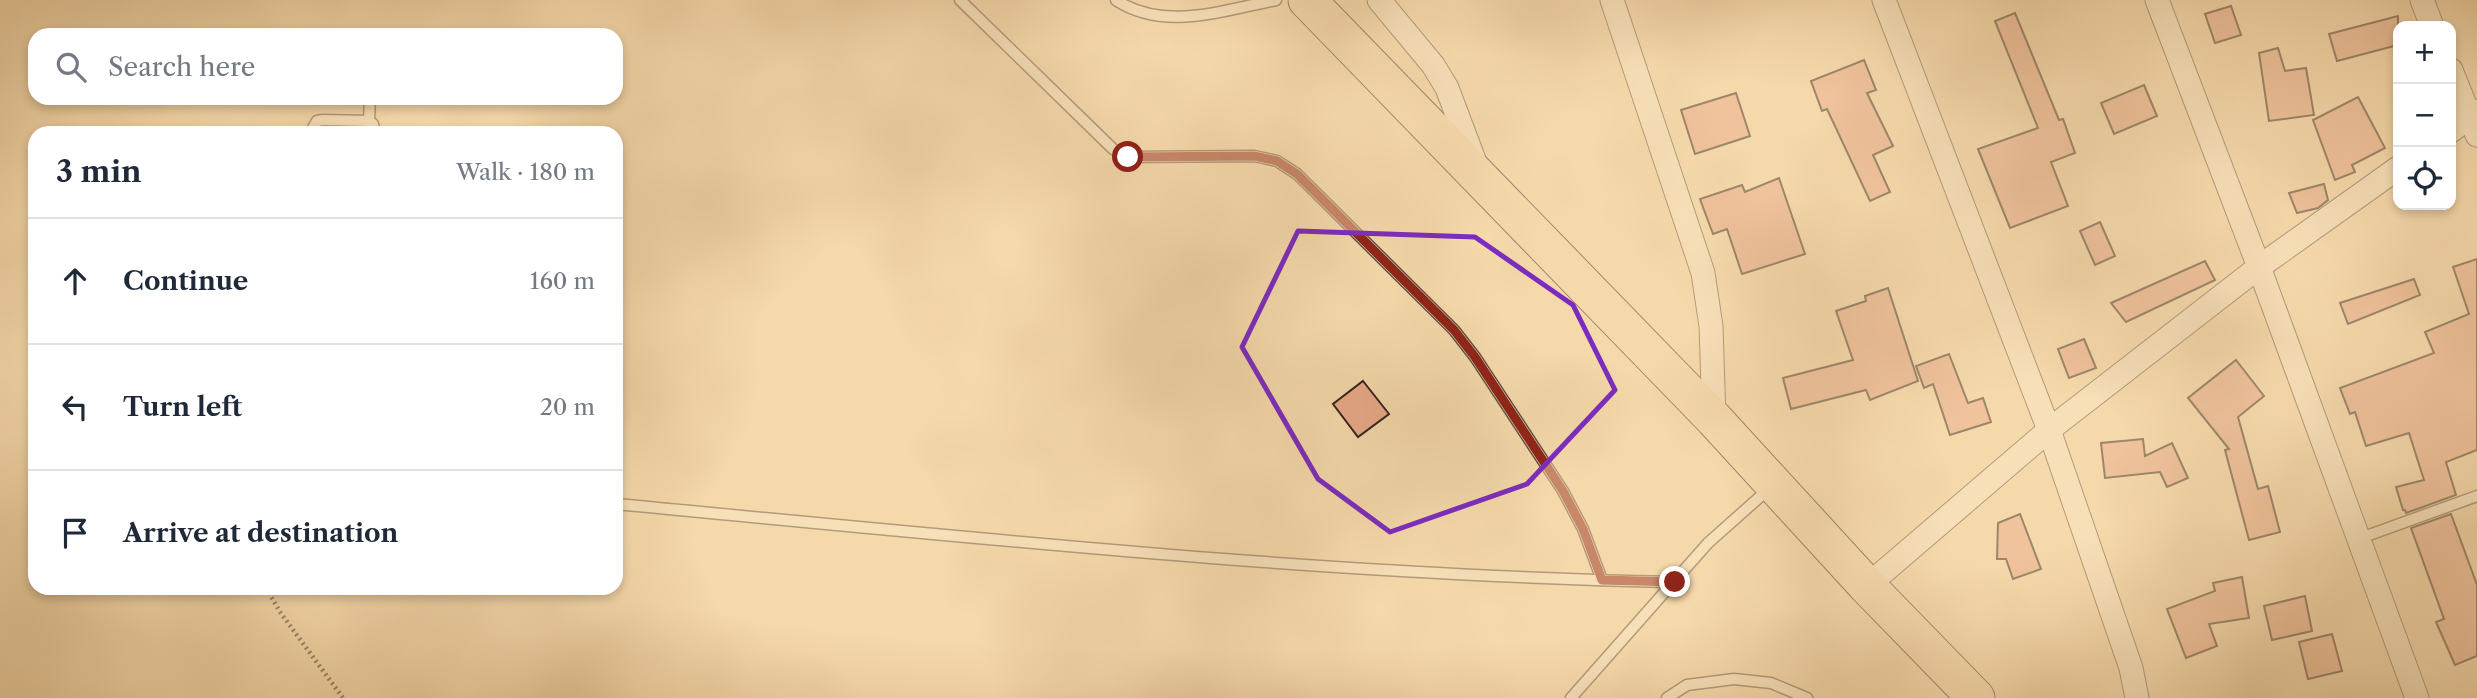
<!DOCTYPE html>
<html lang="en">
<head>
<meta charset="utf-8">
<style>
	:root { --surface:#fff; --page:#f2f2f3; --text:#1f2937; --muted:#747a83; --line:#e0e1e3 }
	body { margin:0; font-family:"Libre Caslon Text",serif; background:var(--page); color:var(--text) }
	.controls { position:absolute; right:21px; top:21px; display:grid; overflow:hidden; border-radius:14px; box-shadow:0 4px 10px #0003 }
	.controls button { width:63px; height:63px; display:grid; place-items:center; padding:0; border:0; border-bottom:2px solid var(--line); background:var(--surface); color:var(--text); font:35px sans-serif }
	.stop { position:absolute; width:21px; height:21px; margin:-16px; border:5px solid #8f2418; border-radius:50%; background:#fff }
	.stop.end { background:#8f2418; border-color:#fff; box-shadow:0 2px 7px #0008 }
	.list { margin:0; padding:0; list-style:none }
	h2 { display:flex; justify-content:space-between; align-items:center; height:91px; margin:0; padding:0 28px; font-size:30px }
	h2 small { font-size:23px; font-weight:400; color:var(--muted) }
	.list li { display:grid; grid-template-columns:46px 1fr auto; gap:21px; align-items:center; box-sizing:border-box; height:126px; padding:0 28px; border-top:2px solid var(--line) }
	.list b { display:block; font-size:26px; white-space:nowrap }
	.list em { font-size:23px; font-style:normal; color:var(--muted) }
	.icon { flex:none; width:38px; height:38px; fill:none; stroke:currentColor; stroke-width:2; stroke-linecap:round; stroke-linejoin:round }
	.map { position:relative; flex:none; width:2477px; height:698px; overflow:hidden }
	.search { position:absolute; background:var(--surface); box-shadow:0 4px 10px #0003; left:28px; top:28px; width:595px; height:77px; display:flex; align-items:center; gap:18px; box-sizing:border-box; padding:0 24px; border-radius:21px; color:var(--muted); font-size:26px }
	.panel { position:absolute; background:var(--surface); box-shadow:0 4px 10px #0003; left:28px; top:126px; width:595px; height:469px; border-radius:21px }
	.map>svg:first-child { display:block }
	.building { fill:#e8a989; stroke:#31241e; stroke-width:2 }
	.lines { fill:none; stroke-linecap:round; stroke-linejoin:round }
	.service-casing { stroke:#625141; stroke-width:13 }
	.minor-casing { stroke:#625141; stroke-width:25 }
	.trunk-casing { stroke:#31241e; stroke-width:39 }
	.path { stroke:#31241e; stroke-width:4.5; stroke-dasharray:2 3.5; stroke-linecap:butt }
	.service { stroke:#f8e6c8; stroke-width:10 }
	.minor { stroke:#f8e6c8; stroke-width:23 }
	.trunk { stroke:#f5d9ab; stroke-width:37 }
	.route { stroke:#8f2418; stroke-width:9 }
	.marked { fill:none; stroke:#7b2cbf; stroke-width:5; stroke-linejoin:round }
</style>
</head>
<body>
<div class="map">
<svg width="2477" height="698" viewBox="0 0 2477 698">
	<rect width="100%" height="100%" fill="#f5d9ab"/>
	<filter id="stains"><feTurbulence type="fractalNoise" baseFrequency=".00286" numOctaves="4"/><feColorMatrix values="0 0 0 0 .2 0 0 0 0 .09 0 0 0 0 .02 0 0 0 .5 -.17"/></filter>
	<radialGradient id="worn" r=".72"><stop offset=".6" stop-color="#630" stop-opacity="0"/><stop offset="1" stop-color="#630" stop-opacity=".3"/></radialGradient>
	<g class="building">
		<path d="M2231 6 2241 35 2215 43 2205 14Z"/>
		<path d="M2015 13 2059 120 2063 119 2075 153 2051 162 2068 206 2010 228 1978 149 2038 128 1995 21Z"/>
		<path d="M2398 16V45L2337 61 2329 34Z"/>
		<path d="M2278 48 2285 71 2306 68 2314 115 2269 121 2259 53Z"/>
		<path d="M1864 60 1876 90 1867 93 1893 146 1873 155 1890 192 1870 201 1827 109 1822 111 1811 81Z"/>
		<path d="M2144 85 2157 116 2114 134 2101 103Z"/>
		<path d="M1736 93 1750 136 1695 154 1681 110Z"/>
		<path d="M2358 97 2385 148 2352 165 2355 172 2335 180 2313 120Z"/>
		<path d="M1779 178 1805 254 1742 274 1727 229 1713 234 1700 199 1742 185 1745 192Z"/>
		<path d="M2324 184 2328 200 2318 208 2297 213 2289 193Z"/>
		<path d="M2100 222 2115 256 2095 265 2080 231Z"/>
		<path d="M2477 259V450L2446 462 2456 495 2406 513 2405 510H2403L2396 487 2424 480 2409 433 2366 446 2355 412 2350 414 2340 388 2434 353 2425 332 2469 314 2453 267Z"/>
		<path d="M2205 261 2215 280 2126 322 2111 303Z"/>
		<path d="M2414 279 2420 295 2348 324 2340 303Z"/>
		<path d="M1888 288 1918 381 1870 400 1866 390 1791 409 1783 378 1853 360 1836 311 1866 301 1865 296Z"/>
		<path d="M2084 339 2096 368 2069 378 2058 349Z"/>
		<path d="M1949 354 1968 403 1983 398 1991 422 1950 435 1933 384 1924 388 1916 366Z"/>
		<path d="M2236 360 2264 396 2238 417 2258 489 2268 486 2280 532 2249 540 2225 450 2229 449 2188 398Z"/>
		<path d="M1363 381 1389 414 1358 437 1333 404Z"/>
		<path d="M2143 439 2145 456 2172 443 2188 478 2167 487 2160 472 2105 478 2101 443Z"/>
		<path d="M2020 514 2041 569 2013 579 2006 559H1997L1998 523Z"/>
		<path d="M2451 514 2477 585V656L2455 665 2436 622 2444 619 2411 528Z"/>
		<path d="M2242 577 2249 618 2209 624 2217 646 2186 658 2167 609 2215 591 2213 583Z"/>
		<path d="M2305 596 2312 631 2272 640 2264 606Z"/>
		<path d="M2332 634 2342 671 2308 679 2299 642Z"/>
	</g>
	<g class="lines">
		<g class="service-casing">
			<g id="service">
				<path d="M960 0 1113 149 1128 157 1254 156 1277 161 1297 174 1454 330 1475 357 1563 491 1583 529 1602 580"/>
				<path d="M1116 0C1164 32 1224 10 1276 0"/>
				<path d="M369 121 370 98"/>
				<path d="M310 133 317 121 323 120 369 121 373 124 375 133"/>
				<path d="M616 504C968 537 1321 575 1675 582"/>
				<path d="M2358 539 2477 496"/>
				<path d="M1571 698 1708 543 1771 487"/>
				<path d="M1667 698 1687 685 1734 679 1771 683 1807 698"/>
			</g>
		</g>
		<g class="minor-casing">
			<g id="minor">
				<path d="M1379 0 1433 65 1447 88 1476 165"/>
				<path d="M1612 0 1703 273 1711 326 1714 419"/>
				<path d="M1884 0 2049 430 2131 668 2137 698"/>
				<path d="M2157 0 2259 267 2417 698"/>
				<path d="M2422 0 2432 26"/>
				<path d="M2451 70 2477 135"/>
				<path d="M2451 131 2477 111"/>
				<path d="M1867 586 2049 430 2259 267 2398 168"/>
			</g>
		</g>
		<g class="trunk-casing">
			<path id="trunk" d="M1307 0 1714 419 1867 586 1976 698"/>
		</g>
		<path class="path" d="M266 588 280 612 343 698"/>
		<use href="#service" class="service"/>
		<use href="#minor" class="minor"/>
		<use href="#trunk" class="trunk"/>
	</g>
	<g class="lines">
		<path class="route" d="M1128 157 1254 156 1277 161 1297 174 1454 330 1475 357 1563 491 1583 529 1602 580 1675 582"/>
	</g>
	<path d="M0 0H2477V698H0ZM1298 231 1475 237 1573 305 1615 390 1527 484 1390 532 1318 479 1242 347Z" fill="#f5d9ab" fill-opacity=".55" fill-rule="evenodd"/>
	<path class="marked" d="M1298 231 1475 237 1573 305 1615 390 1527 484 1390 532 1318 479 1242 347Z"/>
	<rect width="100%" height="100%" filter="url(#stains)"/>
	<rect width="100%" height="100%" fill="url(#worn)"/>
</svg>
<div class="controls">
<button>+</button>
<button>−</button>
<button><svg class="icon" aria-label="locate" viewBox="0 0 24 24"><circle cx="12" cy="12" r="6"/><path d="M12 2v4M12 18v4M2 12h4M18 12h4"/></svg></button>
</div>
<div class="stop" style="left:1128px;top:157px"></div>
<div class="stop end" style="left:1675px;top:582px"></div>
<div class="search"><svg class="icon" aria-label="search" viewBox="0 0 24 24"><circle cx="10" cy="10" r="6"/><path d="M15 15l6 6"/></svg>Search here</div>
<section class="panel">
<h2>3 min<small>Walk · 180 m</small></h2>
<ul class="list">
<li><svg class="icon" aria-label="ahead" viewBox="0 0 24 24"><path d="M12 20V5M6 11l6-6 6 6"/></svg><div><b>Continue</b></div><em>160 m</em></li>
<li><svg class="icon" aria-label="left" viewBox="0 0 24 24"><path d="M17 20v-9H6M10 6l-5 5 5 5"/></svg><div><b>Turn left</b></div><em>20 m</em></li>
<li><svg class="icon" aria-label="arrive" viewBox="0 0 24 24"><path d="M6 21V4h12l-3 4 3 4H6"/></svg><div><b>Arrive at destination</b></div></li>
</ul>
</section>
</div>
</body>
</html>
